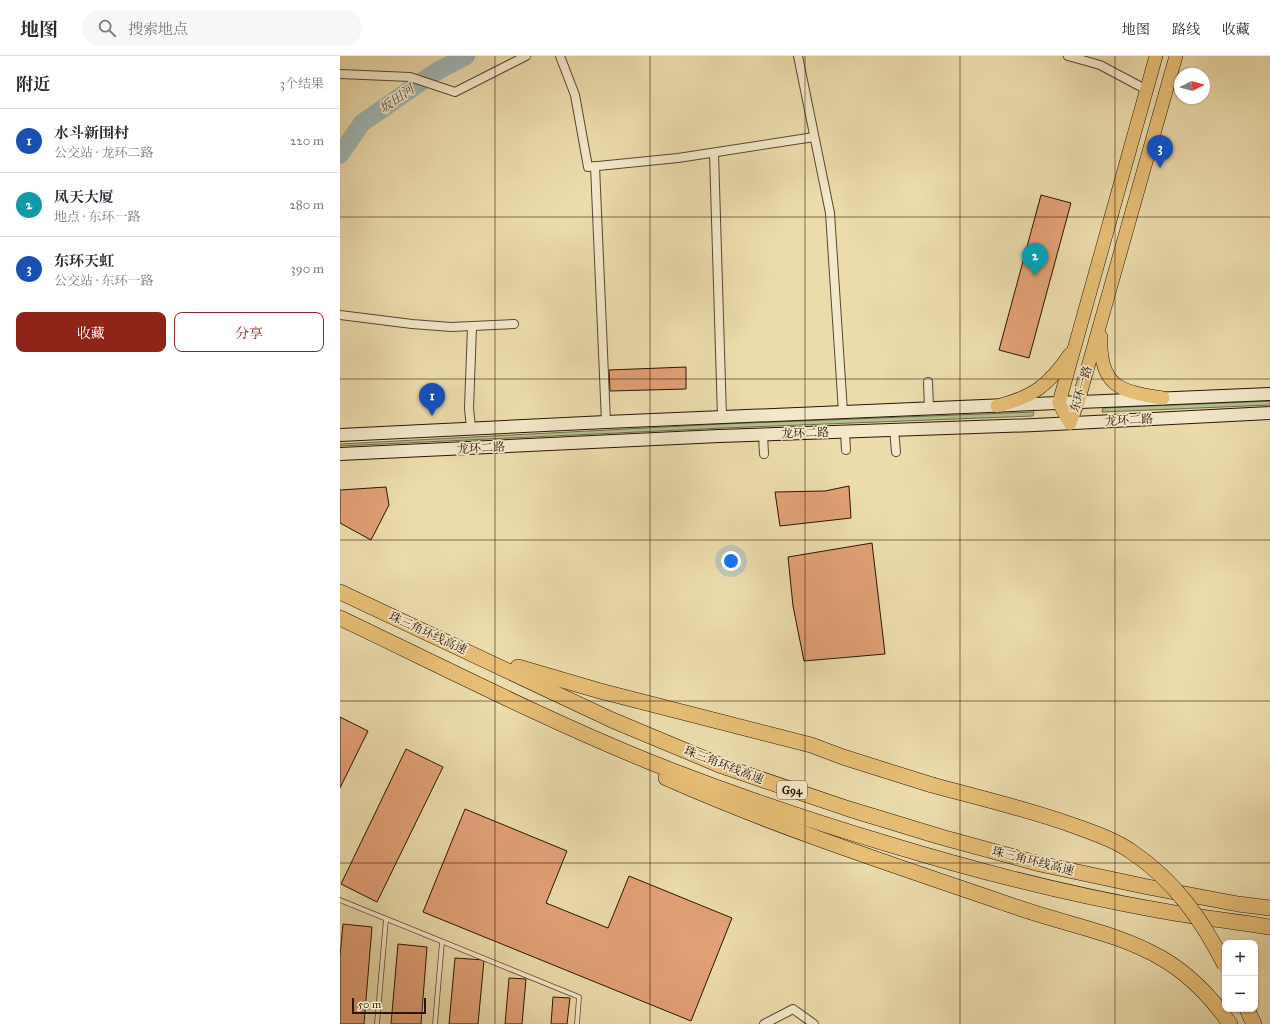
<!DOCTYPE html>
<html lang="zh">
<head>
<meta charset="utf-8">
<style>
	:root { --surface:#fff; --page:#f7f7f7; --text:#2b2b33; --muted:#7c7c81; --line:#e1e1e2; --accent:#8f2418 }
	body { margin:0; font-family:"IM FELL Great Primer","Noto Serif SC",serif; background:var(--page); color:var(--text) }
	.controls { position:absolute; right:12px; bottom:12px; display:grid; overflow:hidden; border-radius:8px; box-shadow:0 1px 3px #0004 }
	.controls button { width:36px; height:36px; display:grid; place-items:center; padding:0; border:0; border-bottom:1px solid var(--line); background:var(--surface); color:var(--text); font:20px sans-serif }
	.compass { position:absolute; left:834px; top:12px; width:36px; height:36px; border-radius:50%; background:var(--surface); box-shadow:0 1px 3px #0004; rotate:85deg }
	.scale { position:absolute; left:12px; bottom:10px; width:74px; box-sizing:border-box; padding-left:4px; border:2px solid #2a1405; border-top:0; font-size:11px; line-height:14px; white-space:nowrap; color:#2a1405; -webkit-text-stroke:3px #f3e8c9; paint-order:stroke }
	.you { position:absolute; left:391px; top:505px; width:14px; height:14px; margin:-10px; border:3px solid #fff; border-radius:50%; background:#1a73e8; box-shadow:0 0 0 6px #1a73e833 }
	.badge { display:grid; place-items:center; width:26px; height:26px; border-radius:50%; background:var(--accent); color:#fff; font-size:13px; font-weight:700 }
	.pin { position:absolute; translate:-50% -33px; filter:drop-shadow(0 1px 2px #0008) }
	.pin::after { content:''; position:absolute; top:21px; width:14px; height:12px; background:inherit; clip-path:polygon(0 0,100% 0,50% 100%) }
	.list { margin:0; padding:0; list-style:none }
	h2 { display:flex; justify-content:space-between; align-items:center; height:52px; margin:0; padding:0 16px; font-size:17px }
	h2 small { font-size:13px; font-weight:400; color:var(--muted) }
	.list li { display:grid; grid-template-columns:26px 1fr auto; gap:12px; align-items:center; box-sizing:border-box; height:64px; padding:0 16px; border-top:1px solid var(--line) }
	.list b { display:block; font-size:15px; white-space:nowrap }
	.list p { margin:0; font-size:13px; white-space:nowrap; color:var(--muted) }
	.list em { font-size:13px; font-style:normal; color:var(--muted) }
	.actions { display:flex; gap:8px; padding:12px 16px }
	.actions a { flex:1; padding:9px 0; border:1px solid var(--accent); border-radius:8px; text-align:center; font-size:14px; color:var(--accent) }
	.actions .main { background:var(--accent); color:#fff }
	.icon { flex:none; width:22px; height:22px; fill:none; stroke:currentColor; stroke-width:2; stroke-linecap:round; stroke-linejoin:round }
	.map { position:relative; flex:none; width:930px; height:968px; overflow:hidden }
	header { display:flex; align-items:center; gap:24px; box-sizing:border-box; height:56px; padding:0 20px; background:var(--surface); border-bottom:1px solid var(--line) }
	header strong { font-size:19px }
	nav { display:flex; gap:22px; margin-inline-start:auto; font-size:14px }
	.search { width:280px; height:36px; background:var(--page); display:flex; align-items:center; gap:10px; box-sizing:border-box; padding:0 14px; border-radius:22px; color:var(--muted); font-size:15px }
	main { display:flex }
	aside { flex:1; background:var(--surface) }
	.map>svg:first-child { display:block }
	.green { fill:#b2c28e; stroke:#6e6b4a }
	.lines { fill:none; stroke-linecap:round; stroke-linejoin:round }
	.river { stroke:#9fb8b6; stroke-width:18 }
	.building { fill:#e2a176; stroke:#2a1405 }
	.service-casing { stroke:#5a462f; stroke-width:5.5 }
	.minor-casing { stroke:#5a462f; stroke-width:10 }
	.secondary-casing { stroke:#2a1405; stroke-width:14 }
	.primary-casing { stroke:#2a1405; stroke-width:14 }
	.motorway-casing { stroke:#2a1405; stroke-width:16 }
	.service { stroke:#f3e8c9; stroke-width:4 }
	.minor { stroke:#f3e8c9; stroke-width:8 }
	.secondary { stroke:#f3e8c9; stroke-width:12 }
	.primary { stroke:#e6be76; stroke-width:13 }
	.motorway { stroke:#e6be76; stroke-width:15 }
	.motorway-bridge-casing { stroke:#2a1405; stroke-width:16; stroke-linecap:butt }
	.motorway-bridge { stroke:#e6be76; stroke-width:15 }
	.grid { fill:none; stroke:#2a1405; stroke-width:1; stroke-opacity:0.55 }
	.labels { text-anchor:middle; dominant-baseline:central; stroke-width:3.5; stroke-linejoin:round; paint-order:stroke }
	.shield { fill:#f3e8c9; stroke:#665440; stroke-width:1 }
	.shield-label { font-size:11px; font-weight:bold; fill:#2a1405 }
	.street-label { font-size:12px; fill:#2a1405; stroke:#f3e8c9 }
	.water-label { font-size:13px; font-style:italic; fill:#534d43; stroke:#f3e8c9 }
</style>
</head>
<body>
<header>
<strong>地图</strong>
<div class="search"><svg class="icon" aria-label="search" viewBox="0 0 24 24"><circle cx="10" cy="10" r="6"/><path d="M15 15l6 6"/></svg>搜索地点</div>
<nav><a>地图</a><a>路线</a><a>收藏</a></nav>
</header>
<main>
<aside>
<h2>附近<small>3个结果</small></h2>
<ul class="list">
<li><span class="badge" style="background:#1a4fb4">1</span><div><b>水斗新围村</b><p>公交站 · 龙环二路</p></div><em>220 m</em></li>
<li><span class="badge" style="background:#0f9aa8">2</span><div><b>凤天大厦</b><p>地点 · 东环一路</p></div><em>280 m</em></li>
<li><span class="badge" style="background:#1a4fb4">3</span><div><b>东环天虹</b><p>公交站 · 东环一路</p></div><em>390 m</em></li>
</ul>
<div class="actions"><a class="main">收藏</a><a>分享</a></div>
</aside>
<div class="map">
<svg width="930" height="968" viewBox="0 0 930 968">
	<rect width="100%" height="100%" fill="#ecdcac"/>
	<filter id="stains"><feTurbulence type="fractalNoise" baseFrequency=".005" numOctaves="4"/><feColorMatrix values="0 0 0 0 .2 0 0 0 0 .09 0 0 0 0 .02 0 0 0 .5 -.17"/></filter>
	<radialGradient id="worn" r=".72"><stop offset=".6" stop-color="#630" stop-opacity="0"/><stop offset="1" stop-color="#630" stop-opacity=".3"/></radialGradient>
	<g class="green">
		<path d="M930 345V349L762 356 763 352Z"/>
		<path d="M694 356 693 360 383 372 0 390V388L382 368Z"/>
	</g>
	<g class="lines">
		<path class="river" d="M0 99 22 67 94 17 126 0"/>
	</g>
	<g class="building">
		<path d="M701 139 731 147 689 302 659 294Z"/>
		<path d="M346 311V333L270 335 269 314Z"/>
		<path d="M509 430 511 462 440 470 435 436 485 435Z"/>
		<path d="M46 431 49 449 31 484 0 467V434Z"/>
		<path d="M532 487 545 598 464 605 453 550 448 501Z"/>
		<path d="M0 661 28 675 0 732Z"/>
		<path d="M66 693 103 711 37 846 1 828Z"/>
		<path d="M125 753 227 795 206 847 268 872 289 820 392 862 351 965 83 856Z"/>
		<path d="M3 868 32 871 24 968H0V900Z"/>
		<path d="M58 888 87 891 81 968H51Z"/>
		<path d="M115 902 144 904 138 968H109Z"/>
		<path d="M169 922 186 923 182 968H165Z"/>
		<path d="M213 941 230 942 227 968H211Z"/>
	</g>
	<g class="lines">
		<g class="service-casing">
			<g id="service">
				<path d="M0 844 239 941 237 968"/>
				<path d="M37 968 46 863"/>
				<path d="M95 968 102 886"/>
			</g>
		</g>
		<g class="minor-casing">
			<g id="minor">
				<path d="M220 0 235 39 248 111 338 102 474 81"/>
				<path d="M458 0 490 157 503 356"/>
				<path d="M728 0 760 9 807 34"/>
				<path d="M0 18 70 21 115 36 186 0"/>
				<path d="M374 97 382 361"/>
				<path d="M255 110 266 366"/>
				<path d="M0 259 72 268 111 271 174 268"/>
				<path d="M588 326 589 352"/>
				<path d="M131 372 129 352 132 271"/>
				<path d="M554 373 556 396"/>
				<path d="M505 376 506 394"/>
				<path d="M423 379 424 398"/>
				<path d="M424 968 453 953 474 968"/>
			</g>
		</g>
		<g class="secondary-casing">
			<g id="secondary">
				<path d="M0 379 266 366 930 338"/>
				<path d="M0 398 379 380 695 369 930 357"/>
			</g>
		</g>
		<g class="primary-casing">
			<g id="primary">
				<path d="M761 281C759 330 780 336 823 342"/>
				<path d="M657 350C693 341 709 329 730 298"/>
				<path d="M730 367 719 347 816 0"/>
				<path d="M730 367 738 346 836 0"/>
			</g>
		</g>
		<g class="motorway-casing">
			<g id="motorway">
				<path d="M0 536 272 664 382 710 509 753 601 781 700 808 808 831 898 848 930 852"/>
				<path d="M0 562C103 611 204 663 310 706 388 737 468 764 548 788 637 815 726 838 817 854 855 861 892 865 930 871"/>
				<path d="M178 611 260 635 471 689 503 701 592 729"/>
				<path d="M326 722C439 772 556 810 673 850 723 868 777 876 823 903 850 919 872 942 890 968"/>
				<path d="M907 953 914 968"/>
			</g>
		</g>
		<use href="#service" class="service"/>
		<use href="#minor" class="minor"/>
		<use href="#secondary" class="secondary"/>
		<use href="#primary" class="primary"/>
		<use href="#motorway" class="motorway"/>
		<g class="motorway-bridge-casing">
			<path id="motorway-bridge" d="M592 729C640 742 688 753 735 770 754 777 775 784 792 796 835 825 862 864 885 909"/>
		</g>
		<use href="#motorway-bridge" class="motorway-bridge"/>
	</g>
	<path class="grid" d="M155 0V968M310 0V968M465 0V968M620 0V968M775 0V968M0 161H930M0 323H930M0 484H930M0 645H930M0 807H930"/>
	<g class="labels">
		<rect class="shield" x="437" y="725" width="30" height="18" rx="3"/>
		<g class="shield-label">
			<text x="452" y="734">G94</text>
		</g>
		<g class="street-label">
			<text transform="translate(741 333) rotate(-73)">东环一路</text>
			<text transform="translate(789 364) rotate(-3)">龙环二路</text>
			<text transform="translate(465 377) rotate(-2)">龙环二路</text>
			<text transform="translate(141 392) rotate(-3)">龙环二路</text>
			<text transform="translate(88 577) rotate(25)">珠三角环线高速</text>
			<text transform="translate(384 709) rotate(21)">珠三角环线高速</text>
			<text transform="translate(693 805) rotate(14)">珠三角环线高速</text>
		</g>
		<g class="water-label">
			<text transform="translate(57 43) rotate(-35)">坂田河</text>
		</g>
	</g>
	<rect width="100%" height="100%" filter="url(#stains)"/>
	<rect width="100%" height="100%" fill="url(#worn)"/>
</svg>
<div class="controls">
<button>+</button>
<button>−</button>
</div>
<svg class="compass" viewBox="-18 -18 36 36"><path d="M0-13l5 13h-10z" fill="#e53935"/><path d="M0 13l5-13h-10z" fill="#7c7c81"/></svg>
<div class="scale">50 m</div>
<div class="you"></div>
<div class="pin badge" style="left:92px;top:360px;background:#1a4fb4">1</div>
<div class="pin badge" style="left:695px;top:220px;background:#0f9aa8">2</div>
<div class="pin badge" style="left:820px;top:112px;background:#1a4fb4">3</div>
</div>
</main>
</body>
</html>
